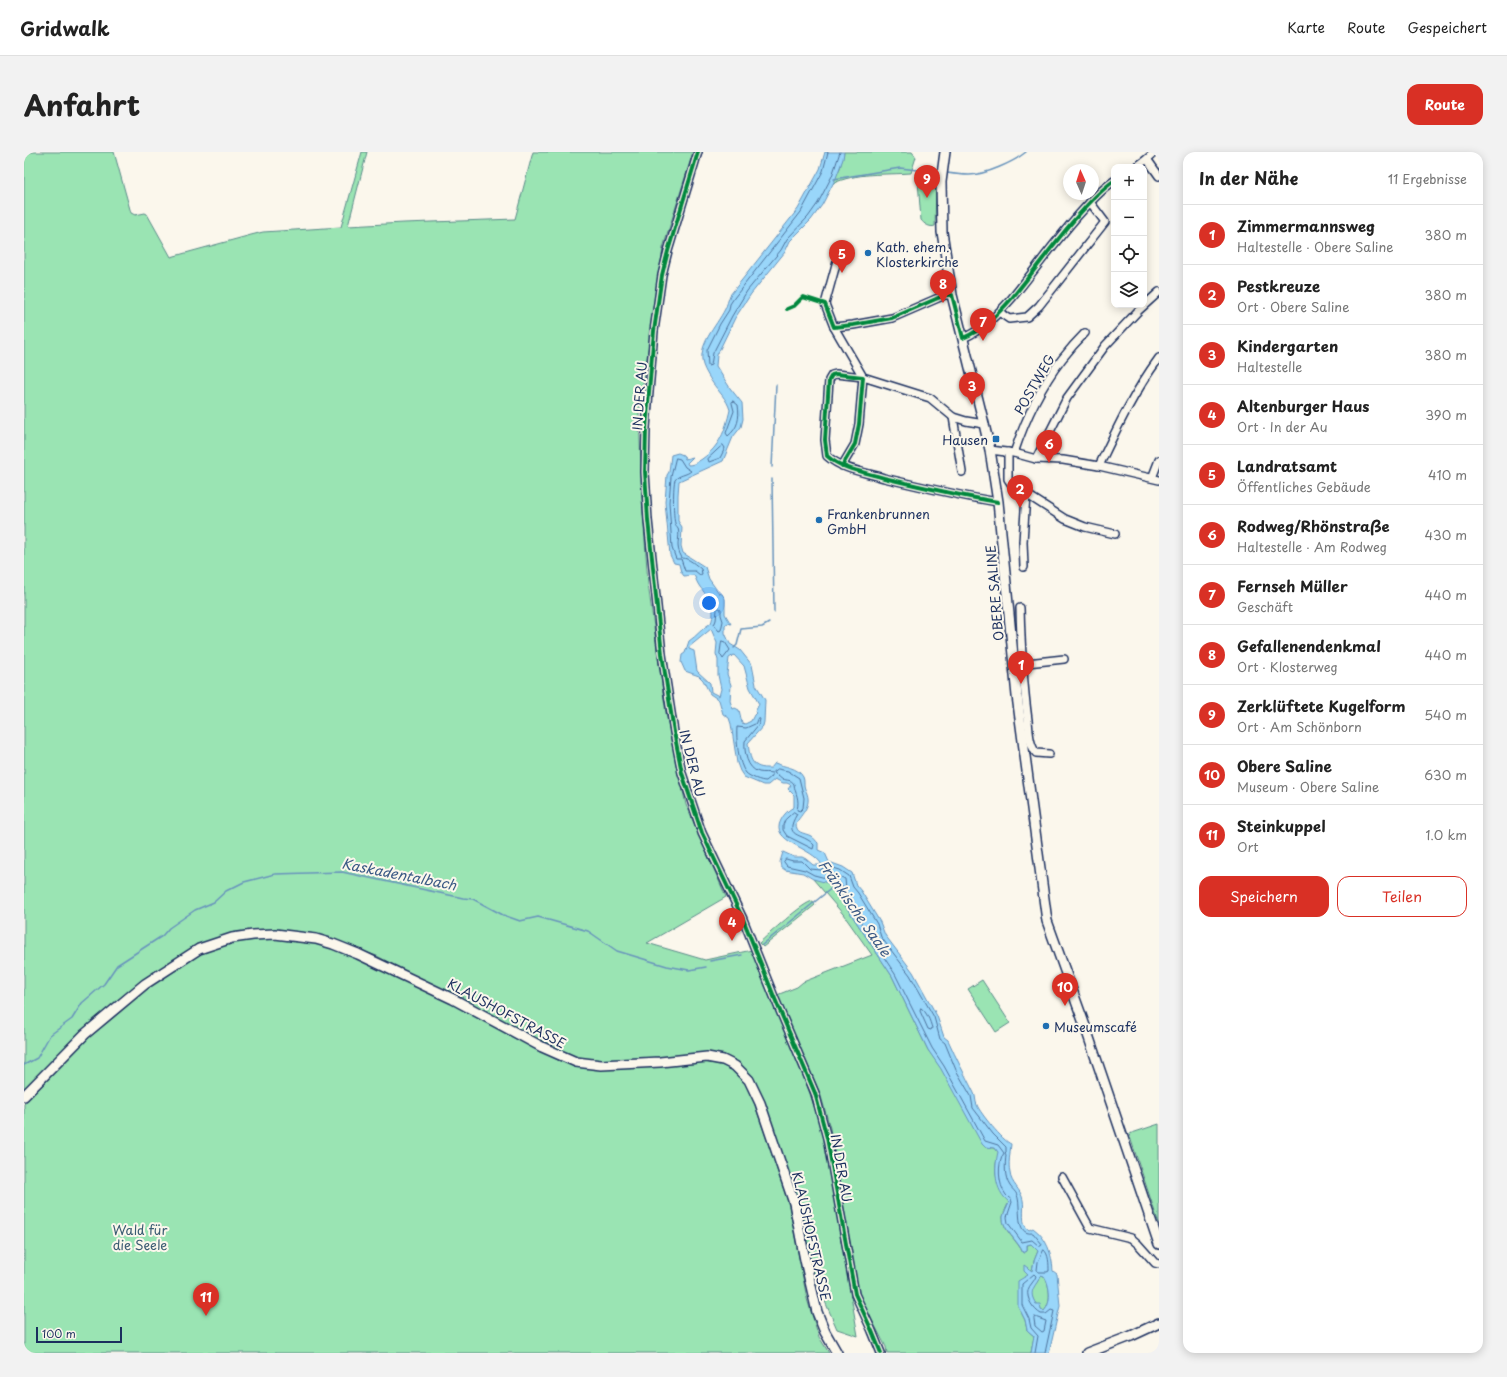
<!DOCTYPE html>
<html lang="de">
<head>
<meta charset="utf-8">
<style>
	:root { --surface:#fff; --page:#f2f2f2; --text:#222; --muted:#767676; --line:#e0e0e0; --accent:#d93025 }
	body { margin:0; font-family:"Playpen Sans",sans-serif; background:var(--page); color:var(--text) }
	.controls { position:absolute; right:12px; top:12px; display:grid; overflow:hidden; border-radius:8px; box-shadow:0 2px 10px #0003 }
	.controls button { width:36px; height:36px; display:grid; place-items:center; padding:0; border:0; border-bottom:1px solid var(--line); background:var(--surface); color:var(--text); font:20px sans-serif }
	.compass { position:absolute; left:1039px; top:12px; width:36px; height:36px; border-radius:50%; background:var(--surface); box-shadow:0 2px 10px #0003; rotate:357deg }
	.scale { position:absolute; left:12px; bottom:10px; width:86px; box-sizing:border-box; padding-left:4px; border:2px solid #1b2f5e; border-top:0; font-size:11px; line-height:14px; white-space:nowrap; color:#1b2f5e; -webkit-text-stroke:3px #fbf7ec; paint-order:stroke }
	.you { position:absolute; left:685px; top:451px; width:14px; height:14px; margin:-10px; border:3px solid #fff; border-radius:50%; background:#1a73e8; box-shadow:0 0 0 6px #1a73e833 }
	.badge { display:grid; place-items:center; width:26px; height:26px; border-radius:50%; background:var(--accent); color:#fff; font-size:13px; font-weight:700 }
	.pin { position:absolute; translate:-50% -33px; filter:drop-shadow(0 1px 2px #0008) }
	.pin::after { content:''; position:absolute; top:21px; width:14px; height:12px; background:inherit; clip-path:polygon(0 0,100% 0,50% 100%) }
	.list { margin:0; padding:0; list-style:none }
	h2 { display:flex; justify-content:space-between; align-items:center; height:52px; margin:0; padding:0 16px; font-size:17px }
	h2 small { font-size:13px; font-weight:400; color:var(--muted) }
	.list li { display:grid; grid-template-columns:26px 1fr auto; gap:12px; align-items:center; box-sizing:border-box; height:60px; padding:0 16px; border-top:1px solid var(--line) }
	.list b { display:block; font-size:15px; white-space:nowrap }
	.list p { margin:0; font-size:13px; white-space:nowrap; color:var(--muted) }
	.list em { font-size:13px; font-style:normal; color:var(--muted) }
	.actions { display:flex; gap:8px; padding:12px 16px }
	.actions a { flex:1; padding:9px 0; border:1px solid var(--accent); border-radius:12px; text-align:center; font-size:14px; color:var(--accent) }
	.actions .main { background:var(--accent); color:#fff }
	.icon { flex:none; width:22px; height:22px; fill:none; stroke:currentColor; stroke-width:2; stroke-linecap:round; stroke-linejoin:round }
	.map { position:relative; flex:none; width:1135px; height:1201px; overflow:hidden; border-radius:12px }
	header { display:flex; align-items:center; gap:24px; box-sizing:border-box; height:56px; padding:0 20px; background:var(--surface); border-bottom:1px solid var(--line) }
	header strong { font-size:19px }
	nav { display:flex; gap:22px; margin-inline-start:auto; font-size:14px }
	.intro { display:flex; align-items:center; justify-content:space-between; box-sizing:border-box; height:96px; padding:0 24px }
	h1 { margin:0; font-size:28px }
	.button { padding:10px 18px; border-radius:12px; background:var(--accent); color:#fff; font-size:14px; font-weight:700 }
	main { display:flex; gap:24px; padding:0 24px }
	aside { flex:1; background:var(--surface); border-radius:12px; box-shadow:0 2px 10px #0003 }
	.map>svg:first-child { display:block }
	.green { fill:#9ae4b3; stroke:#5a8a88 }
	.water { fill:#99d6fa; stroke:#6793bc; fill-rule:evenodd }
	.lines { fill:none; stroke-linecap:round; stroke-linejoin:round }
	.shore { stroke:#4d729c; stroke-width:1 }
	.stream { stroke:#6793bc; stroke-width:1.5 }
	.minor-casing { stroke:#1b2f5e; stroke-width:10 }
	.secondary-casing { stroke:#1b2f5e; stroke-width:12 }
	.minor { stroke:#fbf7ec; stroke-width:7 }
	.secondary { stroke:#fbf7ec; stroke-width:9 }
	.cycleway-casing { stroke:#fbf7ec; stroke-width:6 }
	.cycleway { stroke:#00873e; stroke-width:4 }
	.poi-dot { fill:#1f6fb2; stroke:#fbf7ec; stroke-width:1.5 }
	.labels { text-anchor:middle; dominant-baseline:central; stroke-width:4; stroke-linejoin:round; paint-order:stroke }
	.poi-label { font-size:13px; fill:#1b2f5e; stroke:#fbf7ec; text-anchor:start }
	.street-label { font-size:13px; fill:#1b2f5e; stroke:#fbf7ec }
	.park-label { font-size:13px; fill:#3b5c73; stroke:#fbf7ec }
	.water-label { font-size:14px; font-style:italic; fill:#3a5985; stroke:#fbf7ec }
</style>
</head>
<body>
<header>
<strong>Gridwalk</strong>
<nav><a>Karte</a><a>Route</a><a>Gespeichert</a></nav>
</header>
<div class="intro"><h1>Anfahrt</h1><a class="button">Route</a></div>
<main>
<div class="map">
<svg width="1135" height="1201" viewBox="0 0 1135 1201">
	<rect width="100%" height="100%" fill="#fbf7ec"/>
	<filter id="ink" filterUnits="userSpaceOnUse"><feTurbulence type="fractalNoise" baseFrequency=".025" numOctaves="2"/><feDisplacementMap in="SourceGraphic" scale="8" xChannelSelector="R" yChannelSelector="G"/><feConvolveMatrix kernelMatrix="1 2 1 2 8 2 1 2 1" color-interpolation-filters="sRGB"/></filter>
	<g filter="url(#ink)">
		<g class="green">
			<path d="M0 0H90L107 61 111 63 121 61 123 62 147 105 227 83 239 80 317 75 338 0H343L324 74 380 71 491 67 509 0H669L639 96 615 261 618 346 624 432 642 562 662 653 702 745 623 791 681 808 728 798 782 930 799 981 834 1184 813 1177 783 1108 780 1089 727 926 683 902 569 909 536 901 353 804 293 784 207 782 119 830 0 940Z"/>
			<path d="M820 0H888L892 5 887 21C861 23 832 20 808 32L816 16Z"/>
			<path d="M894 29 912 32 911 74C906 76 900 72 897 68Z"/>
			<path d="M789 727 798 728 804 731 817 747 868 824 904 898 917 916 961 995 971 996 975 1001C967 1023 974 1031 985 1050 983 1054 980 1060 979 1065 978 1078 994 1089 999 1101L1003 1099V1093L1007 1092 1014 1099 1010 1109 1008 1119 1004 1115V1123L994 1154 1001 1168 1003 1178 1010 1184 1007 1201H863L862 1195 834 1141 806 976 797 944 753 843 773 835 779 830 848 803 819 762Z"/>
			<path d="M789 749 791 753 739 795 735 791C744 783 779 750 789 749Z"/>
			<path d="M250 786 291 791 350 811 534 908 568 917 683 910 697 913 708 918 721 931 731 953 765 1053 783 1147 795 1185 805 1201H0V952L65 886 124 837 177 802 209 789Z"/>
			<path d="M958 828 986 871 972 880 944 837Z"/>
			<path d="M1135 972V1072L1105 982Z"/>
			<path d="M1017 1123 1020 1124C1026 1133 1028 1151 1020 1159 1013 1155 1005 1145 1008 1137 1011 1132 1015 1129 1017 1123Z"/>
		</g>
		<path class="water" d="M801 0H820L819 7 812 26 798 53 787 68 766 89 761 100 727 142 711 166 693 203 692 214 706 236 718 251 719 267 717 275 709 285 699 309 655 329 654 343V369L658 375 657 394 659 401 681 415 685 427 695 441 698 442 701 447V462L707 472 704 471 701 473V481L706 492 716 498 728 513 732 533 741 548 740 570 739 574 724 591C726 608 728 617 747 616L751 611C760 615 774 615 779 625 781 629 779 633 781 637 789 652 780 659 772 671 772 682 779 680 787 684 790 686 792 689 794 691V698L801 701 805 710 819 715 828 721 832 733 837 739 856 770 861 783 889 820 913 864 920 885 924 888C932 906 941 923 950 941 952 945 951 949 953 953 956 961 979 989 987 992 986 1002 984 1012 986 1021 987 1032 997 1037 999 1048 1001 1057 996 1073 1005 1078L1009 1076C1023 1086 1028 1102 1029 1119L1033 1122 1036 1154 1034 1162 1025 1201H1007L1010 1184 1003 1178 1001 1168 994 1154V1129L1004 1123 1000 1119V1113L1008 1119 1010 1109 1014 1099 1007 1092 1003 1093V1099L999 1101C995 1089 978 1078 979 1065 980 1060 983 1055 985 1050 970 1038 970 1017 974 1000L971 996 961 995 958 992 917 917 904 898 868 824 817 747 804 731 789 727 779 721 761 718 757 715 756 710 759 700 770 705H778L782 707 789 713H798C789 695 745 690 757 668 760 662 764 658 770 655V643L764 637 767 633 763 631H759L751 627 744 633H739L720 625 716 619 713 611 707 572 705 566 699 562 695 548 686 542 679 528 675 524 661 519 657 510 658 503 661 501 665 489C673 484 678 476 687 471 693 456 684 445 676 435 673 431 672 427 670 423L660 424 657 420 655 412 650 411 646 403 641 350 643 323 645 320 647 303 654 301 659 303 661 307 669 305 663 311 664 313C670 313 673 310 678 307 696 294 701 279 706 258 703 247 694 239 688 230 685 225 681 219 679 213 673 193 692 175 701 157 703 153 704 148 706 143L774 57 796 17ZM687 477 693 491 692 502 694 508V523L697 537 695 544 687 540 686 531 673 519 670 499 665 497V495ZM710 503 720 514 726 536 735 552 731 560 732 561 730 563 727 569 721 572 718 571 715 558 711 556 709 557 706 549 707 533 703 522 705 506ZM1017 1123 1020 1124C1026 1133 1028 1151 1020 1159L1017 1157 1016 1152H1012C1003 1138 1012 1135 1017 1123Z"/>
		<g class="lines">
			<g class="shore">
				<path d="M804 0 799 19 777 60 710 146 706 152 705 158 696 172 683 198 684 214 687 213 689 201 708 164 723 139 757 98 763 87 784 65 794 51 808 24 816 0"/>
				<path d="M709 249 714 253C716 266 714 276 704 284L702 281 710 259 708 251Z"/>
				<path d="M699 293 701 296 696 306 685 310 684 307Z"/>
				<path d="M652 306 656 307 661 315 667 319C663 323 654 323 651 328 649 332 649 366 651 371 651 373 653 374 654 376 657 388 650 392 658 406 665 406 672 413 677 417L678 422 676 423 671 419H661L657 407H652L648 396 645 350 647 325Z"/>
				<path d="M695 456 697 457V463L699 469 697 478 695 479 690 473 692 468 693 458Z"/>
				<path d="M698 489 701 490 706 498 699 507 696 502Z"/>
				<path d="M734 566 736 567 735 572 721 589C720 600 723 617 735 620 739 621 744 620 748 621V624L742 629C737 629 726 625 722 621 714 612 712 586 713 575L722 576 731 572Z"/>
				<path d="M754 617 764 619 775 626 780 646 779 656 776 659 773 658C776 646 771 642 770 632 767 627 763 629 759 627 756 625 755 623 751 622L750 620Z"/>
				<path d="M770 660 773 662C758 687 779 680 790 693L789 697 763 684 759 678V673L761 668Z"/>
				<path d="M762 707 769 709H778L786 717 797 718 803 714 816 718 825 724 829 735 834 741 853 772 857 785 886 823 910 865 916 887 921 891 932 918 947 944 949 956 969 982 982 995V1000L981 1001 982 1003C981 1013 980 1025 986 1034 988 1037 992 1040 993 1043 998 1054 990 1084 1009 1081L1018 1092 1017 1094H1015L1008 1088 998 1090 984 1071 983 1065 988 1050C987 1046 984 1046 982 1043 974 1033 973 1011 980 1001L974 993 961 989 920 914 908 896 871 822 820 745 806 727 790 723 781 718 763 714 760 710Z"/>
				<path d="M811 722 821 727 822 737H820L811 725Z"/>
				<path d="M897 856C903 860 906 869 908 876L907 878 904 877 896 859Z"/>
				<path d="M1020 1098C1025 1102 1025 1112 1025 1119L1023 1120H1014L1013 1118 1014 1110Z"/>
				<path d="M1011 1165 1022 1169 1020 1179 1018 1180 1011 1174 1010 1167Z"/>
				<path d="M1011 1201 1014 1184 1007 1176 1005 1167 998 1153V1132L1010 1122 1012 1124C1011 1129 1005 1133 1004 1138 1002 1147 1010 1158 1017 1162H1022L1027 1158 1030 1159 1021 1201"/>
			</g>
			<g class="stream">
				<path d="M923 21C930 22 938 23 945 23 961 23 990 10 1002 0"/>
				<path d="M810 27 876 16 911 20"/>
				<path d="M748 315 752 233"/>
				<path d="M748 327 750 460"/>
				<path d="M710 496 713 493 717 477 738 475 745 471"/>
				<path d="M738 793 809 735"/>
				<path d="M686 809 718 803"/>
				<path d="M0 913 13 906 26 883 48 867 58 851 80 832 93 813 138 784 145 776 171 758 190 750 202 739 220 730 251 722 318 720 439 746 449 747 479 763 496 769 514 765 564 779 593 799 643 814 665 818 682 815"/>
			</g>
			<g class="minor-casing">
				<g id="minor">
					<path d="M674 0 644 99 638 123 630 179 622 276 621 320 624 368 638 502 650 580 658 621 678 681 719 767 751 847 791 941 803 986 831 1142 848 1179 857 1201"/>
					<path d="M1123 7 1135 24"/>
					<path d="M1112 15 1123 7 1131 0"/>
					<path d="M816 98 801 152 810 175 829 173 868 166 921 143H928"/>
					<path d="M975 160 985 167 1003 165 1015 154 1081 70 1066 50"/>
					<path d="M810 175 839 225 906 246 929 265 942 269 960 272"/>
					<path d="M939 186C959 178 974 162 988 146 1012 117 1033 86 1059 58 1068 48 1078 37 1090 29"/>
					<path d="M929 265 938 320"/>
					<path d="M966 298 990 301 1012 307 1039 308 1075 314 1135 328"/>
					<path d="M984 300V327L988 333 1041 367 1061 375 1091 382"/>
					<path d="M990 301C1001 268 1017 234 1038 207 1045 198 1053 189 1061 181"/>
					<path d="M1012 307 1043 246 1081 194 1114 159 1135 140"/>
					<path d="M818 314 831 292 835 272 839 225 812 222 808 223 805 228 801 288 803 304C819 318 841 320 860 326 898 335 936 344 974 350"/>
					<path d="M1075 314C1093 276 1110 240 1135 206"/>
					<path d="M1128 326 1135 308"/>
					<path d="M1000 415 999 390 1002 342"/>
					<path d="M996 456C997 494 999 531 1004 568 1005 579 1005 592 1012 601L1025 602"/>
					<path d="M994 512 1040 507"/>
					<path d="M1038 1025 1066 1076 1107 1086 1114 1092 1131 1111 1135 1112"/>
				</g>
			</g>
			<g class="secondary-casing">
				<g id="secondary">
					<path d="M921 0 917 30 918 80 928 143 960 272 966 298 974 350 993 544 1023 769 1061 874 1135 1092"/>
					<path d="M0 944 61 882 121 832 175 797 208 786 229 783 251 782 292 787 309 792 334 802 429 847 518 895 552 910 577 913 636 910 683 905 699 908 711 914 725 928 736 951 770 1051 781 1108 793 1160 801 1180 813 1201"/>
					<path d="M1063 1201 1107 1184 1135 1171"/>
				</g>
			</g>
			<use href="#minor" class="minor"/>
			<use href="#secondary" class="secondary"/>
			<g class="cycleway-casing">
				<g id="cycleway">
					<path d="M674 0 644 99 638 123 630 179 622 276 621 320 624 368 638 502 650 580 658 621 678 681 719 767 751 847 791 941 803 986 831 1142 848 1179 857 1201"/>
					<path d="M763 157 770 154 779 145 801 152 810 175 829 173 868 166 921 143H928L939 186C959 178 974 162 988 146 1012 117 1033 86 1059 58 1068 48 1078 37 1090 29"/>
					<path d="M818 314 831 292 835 272 839 225 812 222 808 223 805 228 801 288 803 304C819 318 841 320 860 326 898 335 936 344 974 350"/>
				</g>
			</g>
			<use href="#cycleway" class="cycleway"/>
		</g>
	</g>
	<g class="poi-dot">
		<circle cx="844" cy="101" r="4"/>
		<rect x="968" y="283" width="8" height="8" rx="2"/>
		<circle cx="795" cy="368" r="4"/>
		<circle cx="1022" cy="874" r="4"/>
	</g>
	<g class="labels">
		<g class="poi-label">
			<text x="852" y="94">Kath. ehem.<tspan x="852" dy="15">Klosterkirche</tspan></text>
			<text x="964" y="287" text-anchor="end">Hausen</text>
			<text x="803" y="361">Frankenbrunnen<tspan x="803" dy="15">GmbH</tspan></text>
			<text x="1030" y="874">Museumscafé</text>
		</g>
		<g class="street-label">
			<text transform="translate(1010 232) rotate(-60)">POSTWEG</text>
			<text transform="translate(615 244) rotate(-86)">IN DER AU</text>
			<text transform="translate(970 441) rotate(-95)">OBERE SALINE</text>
			<text transform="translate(669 611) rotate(76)">IN DER AU</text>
			<text transform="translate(483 861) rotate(28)">KLAUSHOFSTRASSE</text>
			<text transform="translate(818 1016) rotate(80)">IN DER AU</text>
			<text transform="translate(788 1084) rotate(77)">KLAUSHOFSTRASSE</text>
		</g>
		<g class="park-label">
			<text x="116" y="1077">Wald für<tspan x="116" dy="15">die Seele</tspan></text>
		</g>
		<g class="water-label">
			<text transform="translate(375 722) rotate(11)">Kaskadentalbach</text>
			<text transform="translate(831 756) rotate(55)">Fränkische Saale</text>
		</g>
	</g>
</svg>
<div class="controls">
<button>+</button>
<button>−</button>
<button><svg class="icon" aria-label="locate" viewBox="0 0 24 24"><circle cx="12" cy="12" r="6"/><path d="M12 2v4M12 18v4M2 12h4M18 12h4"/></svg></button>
<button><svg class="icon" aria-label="layers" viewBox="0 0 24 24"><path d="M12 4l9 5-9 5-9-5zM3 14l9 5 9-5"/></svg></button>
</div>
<svg class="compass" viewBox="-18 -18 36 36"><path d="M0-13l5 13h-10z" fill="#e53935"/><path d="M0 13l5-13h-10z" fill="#767676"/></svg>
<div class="scale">100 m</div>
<div class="you"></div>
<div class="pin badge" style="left:997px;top:532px">1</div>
<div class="pin badge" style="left:996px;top:356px">2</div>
<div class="pin badge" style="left:948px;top:253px">3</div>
<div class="pin badge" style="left:708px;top:789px">4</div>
<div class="pin badge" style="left:818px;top:121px">5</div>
<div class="pin badge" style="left:1025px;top:311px">6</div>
<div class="pin badge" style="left:959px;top:189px">7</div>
<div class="pin badge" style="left:919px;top:151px">8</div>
<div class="pin badge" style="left:903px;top:46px">9</div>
<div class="pin badge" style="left:1041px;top:854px">10</div>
<div class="pin badge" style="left:182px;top:1164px">11</div>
</div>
<aside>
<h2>In der Nähe<small>11 Ergebnisse</small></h2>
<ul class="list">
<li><span class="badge">1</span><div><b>Zimmermannsweg</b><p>Haltestelle · Obere Saline</p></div><em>380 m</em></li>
<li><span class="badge">2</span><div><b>Pestkreuze</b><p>Ort · Obere Saline</p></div><em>380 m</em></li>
<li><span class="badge">3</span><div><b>Kindergarten</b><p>Haltestelle</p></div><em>380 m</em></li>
<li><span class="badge">4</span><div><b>Altenburger Haus</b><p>Ort · In der Au</p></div><em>390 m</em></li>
<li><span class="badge">5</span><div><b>Landratsamt</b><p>Öffentliches Gebäude</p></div><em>410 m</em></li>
<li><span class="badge">6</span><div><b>Rodweg/Rhönstraße</b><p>Haltestelle · Am Rodweg</p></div><em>430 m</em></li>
<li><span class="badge">7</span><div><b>Fernseh Müller</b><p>Geschäft</p></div><em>440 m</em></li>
<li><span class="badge">8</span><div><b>Gefallenendenkmal</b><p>Ort · Klosterweg</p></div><em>440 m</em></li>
<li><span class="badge">9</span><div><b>Zerklüftete Kugelform</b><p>Ort · Am Schönborn</p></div><em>540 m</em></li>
<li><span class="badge">10</span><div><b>Obere Saline</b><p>Museum · Obere Saline</p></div><em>630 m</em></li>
<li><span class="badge">11</span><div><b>Steinkuppel</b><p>Ort</p></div><em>1.0 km</em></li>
</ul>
<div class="actions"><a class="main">Speichern</a><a>Teilen</a></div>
</aside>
</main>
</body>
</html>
